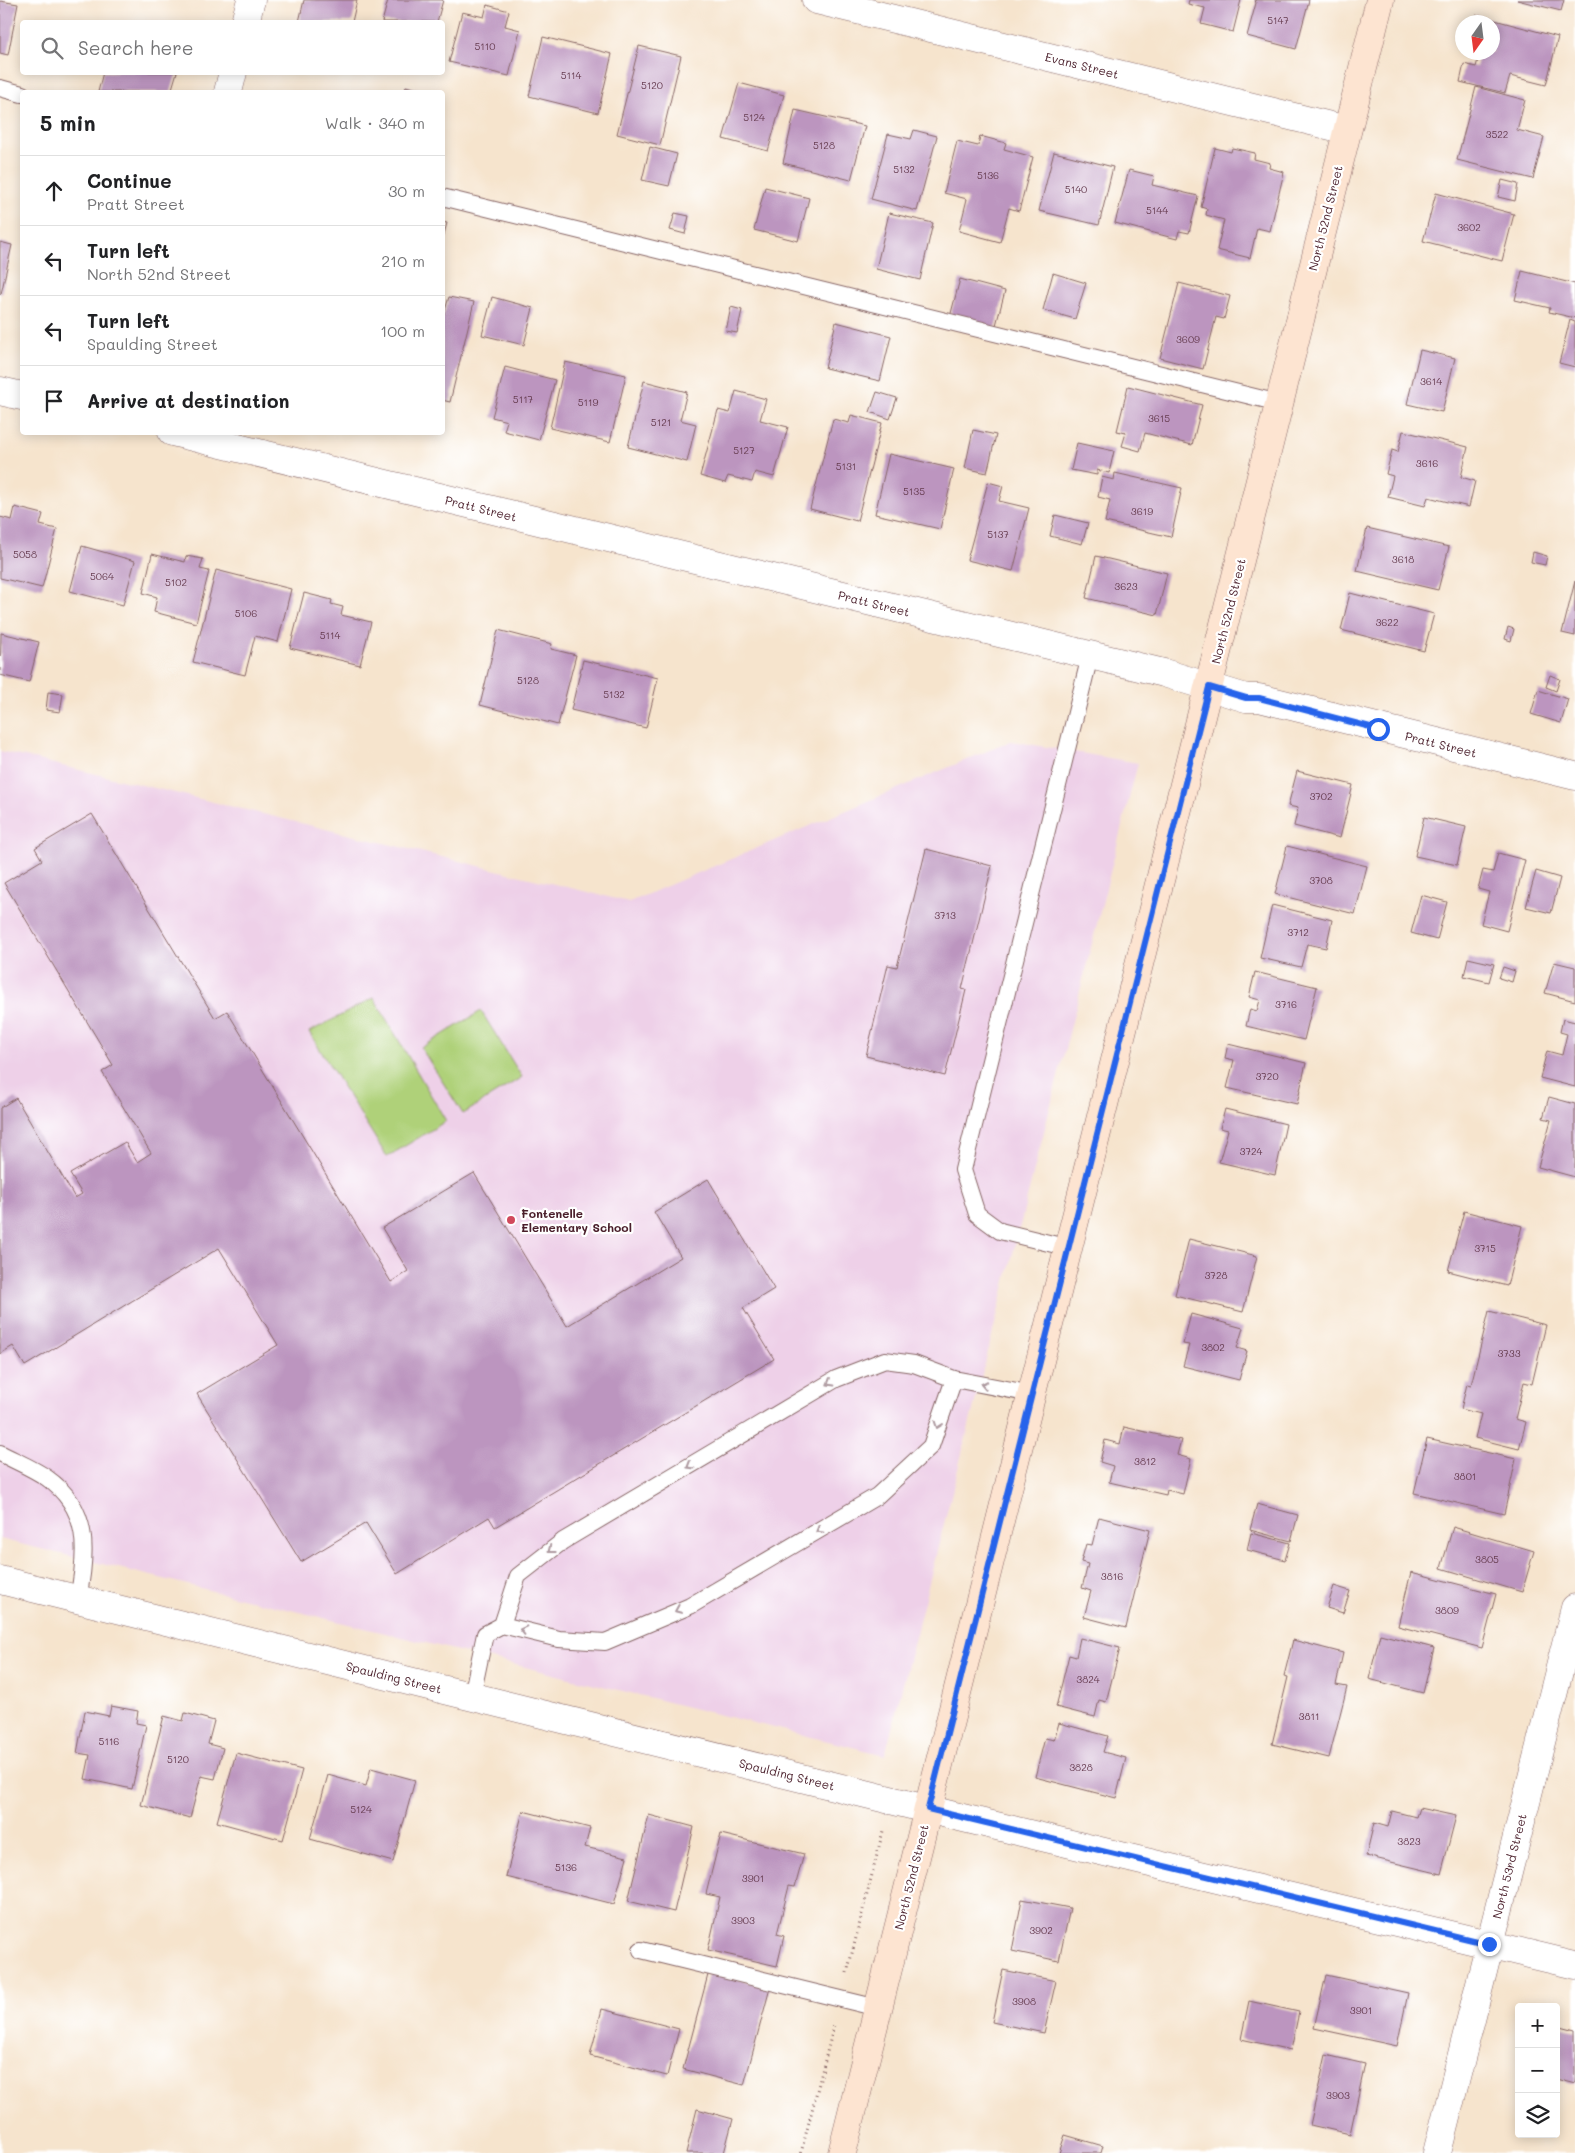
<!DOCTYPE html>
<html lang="en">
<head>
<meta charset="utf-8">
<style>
	:root { --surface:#fff; --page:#f6f6f6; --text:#202124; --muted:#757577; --line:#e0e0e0 }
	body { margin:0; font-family:Mali,sans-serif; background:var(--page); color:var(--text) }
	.controls { position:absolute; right:15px; bottom:15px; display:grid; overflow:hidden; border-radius:5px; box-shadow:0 2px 12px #0003 }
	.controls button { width:45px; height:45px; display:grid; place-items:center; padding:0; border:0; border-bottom:1px solid var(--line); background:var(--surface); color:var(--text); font:25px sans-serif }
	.compass { position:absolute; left:1455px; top:15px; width:45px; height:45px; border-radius:50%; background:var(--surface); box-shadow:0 2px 12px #0003; rotate:194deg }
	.stop { position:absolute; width:15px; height:15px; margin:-11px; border:4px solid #2563eb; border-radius:50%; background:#fff }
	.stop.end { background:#2563eb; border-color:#fff; box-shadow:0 1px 5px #0008 }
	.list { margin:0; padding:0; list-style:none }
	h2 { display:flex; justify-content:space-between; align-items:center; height:65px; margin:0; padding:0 20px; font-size:21px }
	h2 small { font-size:16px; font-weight:400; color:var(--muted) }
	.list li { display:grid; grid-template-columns:32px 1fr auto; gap:15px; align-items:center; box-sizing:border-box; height:70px; padding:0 20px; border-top:1px solid var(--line) }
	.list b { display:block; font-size:19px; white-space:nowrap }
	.list p { margin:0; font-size:16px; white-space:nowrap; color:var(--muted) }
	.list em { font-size:16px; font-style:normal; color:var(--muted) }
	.icon { flex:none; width:28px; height:28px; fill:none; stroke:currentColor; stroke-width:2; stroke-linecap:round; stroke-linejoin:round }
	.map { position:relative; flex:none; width:1575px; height:2153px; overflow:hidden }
	.search { position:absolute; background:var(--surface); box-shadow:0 2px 12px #0003; left:20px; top:20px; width:425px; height:55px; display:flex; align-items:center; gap:12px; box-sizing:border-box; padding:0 18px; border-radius:5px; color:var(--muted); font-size:19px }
	.panel { position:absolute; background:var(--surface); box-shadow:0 2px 12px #0003; left:20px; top:90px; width:425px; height:345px; border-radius:5px }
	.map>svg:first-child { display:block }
	.built { fill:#eed0e8 }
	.green { fill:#afd179; stroke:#7c7852 }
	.building { fill:#bc95bf }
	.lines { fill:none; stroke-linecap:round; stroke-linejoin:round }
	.lane-casing { stroke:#866464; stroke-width:18 }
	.street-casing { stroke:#866464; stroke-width:29 }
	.secondary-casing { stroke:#866464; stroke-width:29 }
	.path { stroke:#866464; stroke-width:3; stroke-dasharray:1 4; stroke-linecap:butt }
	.lane { stroke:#fff; stroke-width:16 }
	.street { stroke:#fff; stroke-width:28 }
	.secondary { stroke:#fde4d1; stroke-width:28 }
	.oneway { stroke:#ae9aa0 }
	.route { stroke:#2563eb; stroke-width:6 }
	.poi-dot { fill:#d1495b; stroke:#fff; stroke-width:2 }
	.labels { text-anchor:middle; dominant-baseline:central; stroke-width:4.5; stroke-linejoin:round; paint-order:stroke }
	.number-label { font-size:10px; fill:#663c50 }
	.street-label { font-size:12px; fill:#4a1f2b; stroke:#fff }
	.poi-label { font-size:12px; font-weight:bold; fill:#4a1f2b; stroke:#fff; text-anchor:start }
</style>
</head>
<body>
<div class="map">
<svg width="1575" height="2153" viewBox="0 0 1575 2153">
	<rect width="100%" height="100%" fill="#fff"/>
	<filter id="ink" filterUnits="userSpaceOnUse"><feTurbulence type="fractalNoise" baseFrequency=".02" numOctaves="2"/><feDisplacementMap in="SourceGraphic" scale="10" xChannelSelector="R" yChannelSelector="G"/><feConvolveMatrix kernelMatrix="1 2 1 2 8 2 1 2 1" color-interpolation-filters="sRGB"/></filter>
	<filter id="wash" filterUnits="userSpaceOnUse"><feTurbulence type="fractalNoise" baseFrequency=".0096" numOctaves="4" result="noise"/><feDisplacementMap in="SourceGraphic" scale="20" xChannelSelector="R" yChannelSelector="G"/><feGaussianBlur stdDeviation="1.12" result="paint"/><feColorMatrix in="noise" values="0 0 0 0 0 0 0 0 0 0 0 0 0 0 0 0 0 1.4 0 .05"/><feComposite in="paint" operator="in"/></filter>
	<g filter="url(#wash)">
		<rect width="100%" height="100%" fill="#f6e4cd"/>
		<path class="built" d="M1011 741 1138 763 885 1755 0 1539V751L629 902Z"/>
		<g class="green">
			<path d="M374 998 446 1121 387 1157 309 1032Z"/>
			<path d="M481 1011 522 1077 463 1114 421 1048Z"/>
		</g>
		<g id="blocks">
			<g class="building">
				<path d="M304 0H357L352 22H299Z"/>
				<path d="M388 0H443L437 22H382Z"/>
				<path d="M1189 0H1241L1233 32 1201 24 1205 8 1188 4Z"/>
				<path d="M1255 0H1309L1296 49 1247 36 1256 3Z"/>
				<path d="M1517 0H1564L1561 11Z"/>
				<path d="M0 1 18 4 8 55 0 53Z"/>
				<path d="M487 5 509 11 505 26 520 30 509 76 449 62 462 12 484 17Z"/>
				<path d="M1476 15 1558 37 1546 85 1510 76 1505 93 1460 82 1464 64 1476 67 1480 52H1492V22H1474Z"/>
				<path d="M543 37 612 54 598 113 529 96Z"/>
				<path d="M639 46 681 56 660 145 617 134Z"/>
				<path d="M103 72H177L171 92H98Z"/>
				<path d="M739 83 784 95 768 151 723 139Z"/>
				<path d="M406 86 427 92H405Z"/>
				<path d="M1476 87 1525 100 1517 130 1544 137 1533 179 1457 160Z"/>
				<path d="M795 110 865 126 851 180 783 163Z"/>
				<path d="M914 130 937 136 917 211 871 199 888 134 911 139Z"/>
				<path d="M980 136 1006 143 1004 149 1033 157 1019 211 1009 208 1000 242 959 231 967 199 944 193 957 141 978 146Z"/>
				<path d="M650 147 677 154 669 186 642 180Z"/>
				<path d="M1215 148 1231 152 1232 148 1255 153 1254 159 1270 163 1269 168 1284 172 1270 231 1257 228 1250 258 1217 250 1224 220 1206 215 1207 209 1201 207Z"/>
				<path d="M1054 152 1113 167 1099 225 1039 211Z"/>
				<path d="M1129 170 1154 176 1152 185 1198 196 1189 233 1179 231 1177 239 1115 223Z"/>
				<path d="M1502 180 1518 184 1515 201 1498 197Z"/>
				<path d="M765 187 809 198 798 241 754 230Z"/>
				<path d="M1436 193 1514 214 1502 261 1423 241Z"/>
				<path d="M675 213 689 216 685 234 670 230Z"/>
				<path d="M889 213 933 223 920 280 876 269Z"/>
				<path d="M442 222 447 223 443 238H442Z"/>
				<path d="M0 242 12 245 1 294H0Z"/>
				<path d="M1522 271 1575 284V318L1549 312 1550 308 1515 300Z"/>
				<path d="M1053 273 1086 283 1075 319 1043 310Z"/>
				<path d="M960 279 1005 291 995 329 950 317Z"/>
				<path d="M1179 283 1230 296 1224 319 1216 317 1203 369 1160 358Z"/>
				<path d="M449 297 474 302 450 402 442 400V320Z"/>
				<path d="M492 297 533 308 524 345 482 335Z"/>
				<path d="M731 307 742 310 737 333 726 331Z"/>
				<path d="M1570 320 1575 322V367L1559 363Z"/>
				<path d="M836 322 891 336 880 381 825 368Z"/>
				<path d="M1420 350 1455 358 1442 412 1407 404Z"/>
				<path d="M565 362 626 375 610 442 550 428Z"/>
				<path d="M505 367 555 380 539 440 504 431 507 421 492 417Z"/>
				<path d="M644 381 687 392 680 420 696 424 687 462 628 447Z"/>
				<path d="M1128 386 1202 405 1192 445 1145 433 1140 451 1122 446 1126 433 1117 431Z"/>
				<path d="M736 391 766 399 760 420 788 427 774 477 755 472 752 482 728 476 725 483 700 476 718 410 730 413Z"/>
				<path d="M877 392 897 398 890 419 870 412Z"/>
				<path d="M851 415 882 423 857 521 810 509 833 419 849 423Z"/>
				<path d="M973 430 996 435 987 473 965 468Z"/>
				<path d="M1403 431 1468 447 1461 477 1475 481 1469 507 1428 497 1425 506 1388 497 1393 476 1386 474 1392 450 1398 452Z"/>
				<path d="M1077 443 1114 451 1109 473 1097 470V475L1071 470Z"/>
				<path d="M889 454 954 469 940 529 875 514Z"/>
				<path d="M1115 473 1182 488 1171 537 1105 522 1110 500 1098 497 1102 477 1114 480Z"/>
				<path d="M988 482 1003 486 999 501 1029 508 1013 571 967 560Z"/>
				<path d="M15 507 43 514 40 525 57 529 42 588 0 578V517L12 520Z"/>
				<path d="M1055 515 1088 523 1082 544 1050 536Z"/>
				<path d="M1367 528 1449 547 1438 590 1357 571Z"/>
				<path d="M82 546 135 561 123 605 70 591Z"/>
				<path d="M1533 552 1547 556 1545 565 1531 562Z"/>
				<path d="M152 554 185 562 186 556 203 559 200 569 209 571 196 623 154 612 157 597 143 593Z"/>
				<path d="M1096 556 1167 573 1157 615 1086 598Z"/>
				<path d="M216 570 291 589 278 642 255 636 245 675 193 662Z"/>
				<path d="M1575 581V636L1562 633Z"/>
				<path d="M304 593 332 600 331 604 343 607 341 615 371 622 360 665 290 648Z"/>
				<path d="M1350 593 1434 614 1424 651 1341 630Z"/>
				<path d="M1508 627 1514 629 1511 641 1505 639Z"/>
				<path d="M498 630 552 644 551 649 576 655 558 725 480 705Z"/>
				<path d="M1 633 39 642 29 682 0 675Z"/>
				<path d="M583 660 658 678 646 728 571 710Z"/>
				<path d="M1550 675 1560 679 1556 691 1546 687Z"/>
				<path d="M1538 690 1568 699 1561 723 1531 714Z"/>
				<path d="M48 692 63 694 60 712 46 710Z"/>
				<path d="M1297 771 1353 785 1340 838 1294 826 1298 808 1288 806Z"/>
				<path d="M92 814 215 1018 227 1011 391 1282 408 1271 382 1228 474 1173 567 1326 681 1257 654 1212 708 1179 774 1289 743 1308 774 1359 495 1527 489 1517 397 1574 366 1523 301 1562 197 1394 278 1345 219 1248 25 1366 13 1346 0 1354V1108L16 1098 75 1198 82 1194 70 1174 125 1142 137 1162 151 1153 102 1072 113 1065 4 883 42 860 35 848Z"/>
				<path d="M1424 817 1466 827 1457 865 1415 856Z"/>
				<path d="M1287 846 1367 866 1355 914 1275 894Z"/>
				<path d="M926 849 992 866 962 989 966 990 945 1076 866 1056 888 965 897 967Z"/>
				<path d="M1498 853 1525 860 1507 931 1481 924 1489 892 1478 889 1483 870 1493 872Z"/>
				<path d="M1536 871 1560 878 1551 913 1526 907Z"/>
				<path d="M1421 895 1447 902 1437 940 1411 933Z"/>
				<path d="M1272 905 1332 920 1326 948 1307 944 1301 967 1260 958Z"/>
				<path d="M1468 958 1494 964 1489 982 1464 976Z"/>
				<path d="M1554 962 1575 967V1001L1545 993Z"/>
				<path d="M1503 967 1515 971 1512 982 1499 978Z"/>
				<path d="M1255 972 1317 987 1304 1040 1246 1026 1250 1009 1257 1011 1260 1000 1249 997Z"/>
				<path d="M1563 1019 1575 1022V1087L1540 1078 1547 1051 1562 1055 1567 1034 1560 1032Z"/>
				<path d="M1228 1044 1306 1063 1297 1104 1227 1088 1234 1060 1225 1058Z"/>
				<path d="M1549 1097 1575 1104V1177L1538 1167 1551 1120 1543 1118Z"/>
				<path d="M1225 1109 1286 1124 1275 1175 1219 1162 1228 1130 1220 1128Z"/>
				<path d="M1464 1211 1522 1226 1507 1286 1448 1271Z"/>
				<path d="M1189 1239 1257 1256 1243 1312 1175 1295Z"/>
				<path d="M1489 1311 1546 1325 1532 1384 1524 1382 1515 1419 1526 1422 1519 1449 1475 1438 1481 1414 1461 1409 1467 1384 1471 1385Z"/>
				<path d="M1191 1314 1243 1328 1237 1348 1247 1351 1239 1380 1183 1366 1189 1345 1183 1344Z"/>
				<path d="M1124 1427 1181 1440 1177 1455 1191 1459 1183 1494 1167 1490 1166 1495 1109 1482 1113 1466 1100 1462 1105 1440 1120 1444Z"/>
				<path d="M1427 1439 1516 1459 1504 1514 1414 1493Z"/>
				<path d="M1257 1504 1298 1515 1291 1541 1250 1530Z"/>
				<path d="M1099 1517 1150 1530 1126 1628 1084 1617 1091 1591 1082 1588 1088 1564 1081 1562 1086 1544 1092 1545Z"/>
				<path d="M1453 1527 1534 1551 1522 1592 1441 1568Z"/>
				<path d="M1251 1533 1290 1543 1285 1560 1247 1550Z"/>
				<path d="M1411 1572 1496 1594 1482 1648 1398 1626Z"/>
				<path d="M1334 1586 1350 1591 1343 1613 1327 1608Z"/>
				<path d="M1380 1634 1434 1648 1423 1693 1369 1679Z"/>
				<path d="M1080 1638 1120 1648 1106 1702 1099 1700 1095 1717 1056 1707 1069 1655 1076 1657Z"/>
				<path d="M1293 1640 1343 1653 1336 1685 1347 1687 1329 1758 1272 1744 1288 1677 1284 1676Z"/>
				<path d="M111 1706 138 1711 136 1723 146 1725 132 1789 85 1779 90 1755 77 1753 85 1711 109 1716Z"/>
				<path d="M185 1713 214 1721 208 1744 223 1748 215 1779 201 1776 190 1818 141 1805 164 1716 183 1721Z"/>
				<path d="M1059 1723 1108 1736 1103 1752 1126 1758 1116 1798 1035 1777 1045 1738 1054 1740Z"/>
				<path d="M236 1753 302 1770 283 1840 217 1822Z"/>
				<path d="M371 1768 415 1780 393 1862 310 1839 328 1775 366 1786Z"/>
				<path d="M1419 1808 1456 1816 1441 1874 1366 1856 1374 1823 1388 1827 1392 1811 1416 1817Z"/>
				<path d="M523 1811 590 1828 585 1847 627 1857 614 1904 506 1877Z"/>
				<path d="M649 1815 694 1827 674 1912 628 1901Z"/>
				<path d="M721 1834 804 1854 795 1887 789 1886 777 1934 784 1936 777 1966 708 1950 720 1897 706 1894Z"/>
				<path d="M1022 1899 1070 1908 1059 1961 1012 1951Z"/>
				<path d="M1003 1970 1056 1981 1044 2033 992 2022Z"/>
				<path d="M709 1971 770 1988 744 2085 683 2069Z"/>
				<path d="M1326 1975 1408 1993 1397 2046 1314 2028Z"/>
				<path d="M1249 2001 1299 2012 1291 2050 1241 2039Z"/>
				<path d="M602 2009 679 2029 667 2076 590 2056Z"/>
				<path d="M1556 2025 1575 2030V2084L1556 2079Z"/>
				<path d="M1326 2055 1365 2064 1350 2134 1310 2125Z"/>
				<path d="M697 2109 733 2119 724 2153H686Z"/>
				<path d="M1065 2135 1103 2146 1101 2153H1059Z"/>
			</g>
		</g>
	</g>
	<g filter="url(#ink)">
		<use href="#blocks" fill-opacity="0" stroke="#866464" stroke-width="1"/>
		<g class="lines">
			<g class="lane-casing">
				<g id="lane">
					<path d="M0 88 22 94"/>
					<path d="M442 197 1279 403"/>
					<path d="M1069 1248 1000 1231 977 1214 963 1170 1090 656"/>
					<path d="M0 1453C15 1461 33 1468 47 1478 91 1509 87 1553 78 1599"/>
					<path d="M502 1625 559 1639 605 1642 690 1606 877 1496 931 1446 954 1379"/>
					<path d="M472 1696 485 1634 502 1625 518 1576 563 1541 836 1379 885 1360 914 1364 954 1379 1032 1394"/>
					<path d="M641 1950 878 2008"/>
				</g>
			</g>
			<g class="street-casing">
				<g id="street">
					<path d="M816 0 1347 130"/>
					<path d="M245 22 251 0"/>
					<path d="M228 92 233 72"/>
					<path d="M0 391 22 396"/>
					<path d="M172 432 1164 673 1246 698H1259L1575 776"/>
					<path d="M0 1580 963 1818 1575 1965"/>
					<path d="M1437 2153 1575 1608"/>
				</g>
			</g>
			<g class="secondary-casing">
				<path id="secondary" d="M842 2153 1380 0"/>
			</g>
			<g class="path">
				<path d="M847 1973 883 1831"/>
				<path d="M801 2153 834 2025"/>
			</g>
			<use href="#lane" class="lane"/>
			<use href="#street" class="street"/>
			<use href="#secondary" class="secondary"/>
		</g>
		<defs><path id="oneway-chevron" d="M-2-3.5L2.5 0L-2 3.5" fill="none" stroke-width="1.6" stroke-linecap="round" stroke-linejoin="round" transform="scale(1.25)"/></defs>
		<g class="oneway">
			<use href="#oneway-chevron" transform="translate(830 1383) rotate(150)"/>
			<use href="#oneway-chevron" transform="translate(984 1385) rotate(-169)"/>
			<use href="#oneway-chevron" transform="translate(938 1425) rotate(109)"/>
			<use href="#oneway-chevron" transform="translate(690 1466) rotate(149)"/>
			<use href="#oneway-chevron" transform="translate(819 1530) rotate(150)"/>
			<use href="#oneway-chevron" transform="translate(551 1550) rotate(142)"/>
			<use href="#oneway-chevron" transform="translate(678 1610) rotate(157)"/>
			<use href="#oneway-chevron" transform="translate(523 1630) rotate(-167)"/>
		</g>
	</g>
	<g class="lines" filter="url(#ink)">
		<path class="route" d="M1378 729 1259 698H1246L1209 687 928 1809 1489 1944"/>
	</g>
	<circle class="poi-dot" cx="511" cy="1220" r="5"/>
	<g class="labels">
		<g class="number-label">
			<text x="1278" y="20">5147</text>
			<text x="485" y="46">5110</text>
			<text x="571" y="75">5114</text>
			<text x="652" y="85">5120</text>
			<text x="754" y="117">5124</text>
			<text x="1497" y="134">3522</text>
			<text x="824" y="145">5128</text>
			<text x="904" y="169">5132</text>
			<text x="988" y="175">5136</text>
			<text x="1076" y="189">5140</text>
			<text x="1157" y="210">5144</text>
			<text x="1469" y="227">3602</text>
			<text x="1188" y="339">3609</text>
			<text x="1431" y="381">3614</text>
			<text x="523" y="399">5117</text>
			<text x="588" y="402">5119</text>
			<text x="1159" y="418">3615</text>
			<text x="661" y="422">5121</text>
			<text x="744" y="450">5127</text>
			<text x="1427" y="463">3616</text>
			<text x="846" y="466">5131</text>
			<text x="914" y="491">5135</text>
			<text x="1142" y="511">3619</text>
			<text x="998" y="534">5137</text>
			<text x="25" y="554">5058</text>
			<text x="1403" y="559">3618</text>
			<text x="102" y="576">5064</text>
			<text x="176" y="582">5102</text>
			<text x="1126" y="586">3623</text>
			<text x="246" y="613">5106</text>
			<text x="1387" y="622">3622</text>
			<text x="330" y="635">5114</text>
			<text x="528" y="680">5128</text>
			<text x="614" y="694">5132</text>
			<text x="1321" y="796">3702</text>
			<text x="1321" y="880">3708</text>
			<text x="945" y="915">3713</text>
			<text x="1298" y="932">3712</text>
			<text x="1286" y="1004">3716</text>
			<text x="1267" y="1076">3720</text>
			<text x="1251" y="1151">3724</text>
			<text x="1485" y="1248">3715</text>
			<text x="1216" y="1275">3728</text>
			<text x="1213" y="1347">3802</text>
			<text x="1509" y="1353">3733</text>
			<text x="1145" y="1461">3812</text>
			<text x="1465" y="1476">3801</text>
			<text x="1487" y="1559">3805</text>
			<text x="1112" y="1576">3816</text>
			<text x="1447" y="1610">3809</text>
			<text x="1088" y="1679">3824</text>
			<text x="1309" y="1716">3811</text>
			<text x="109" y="1741">5116</text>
			<text x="178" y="1759">5120</text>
			<text x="1081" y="1767">3828</text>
			<text x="361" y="1809">5124</text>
			<text x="1409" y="1841">3823</text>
			<text x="566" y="1867">5136</text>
			<text x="753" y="1878">3901</text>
			<text x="743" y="1920">3903</text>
			<text x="1041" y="1930">3902</text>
			<text x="1024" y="2001">3908</text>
			<text x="1361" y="2010">3901</text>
			<text x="1338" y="2095">3903</text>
		</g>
		<g class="street-label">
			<text transform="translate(1082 65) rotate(14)">Evans Street</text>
			<text transform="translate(1325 218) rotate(-76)">North 52nd Street</text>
			<text transform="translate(481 508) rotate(14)">Pratt Street</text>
			<text transform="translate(874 603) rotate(14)">Pratt Street</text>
			<text transform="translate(1228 611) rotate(-76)">North 52nd Street</text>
			<text transform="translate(1441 744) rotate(14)">Pratt Street</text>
			<text transform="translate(394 1677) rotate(14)">Spaulding Street</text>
			<text transform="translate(787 1774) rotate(14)">Spaulding Street</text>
			<text transform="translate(1509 1866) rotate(-76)">North 53rd Street</text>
			<text transform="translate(911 1877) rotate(-76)">North 52nd Street</text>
		</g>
		<g class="poi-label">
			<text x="521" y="1213">Fontenelle<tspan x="521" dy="14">Elementary School</tspan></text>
		</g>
	</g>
</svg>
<div class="controls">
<button>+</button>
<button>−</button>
<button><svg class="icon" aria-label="layers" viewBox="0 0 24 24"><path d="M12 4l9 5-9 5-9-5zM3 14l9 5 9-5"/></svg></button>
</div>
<svg class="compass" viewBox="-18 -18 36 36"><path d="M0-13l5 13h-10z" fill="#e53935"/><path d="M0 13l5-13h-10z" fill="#757577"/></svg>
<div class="stop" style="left:1378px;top:729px"></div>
<div class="stop end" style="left:1489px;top:1944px"></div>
<div class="search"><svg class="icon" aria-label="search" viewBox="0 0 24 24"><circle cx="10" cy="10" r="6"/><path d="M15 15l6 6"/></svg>Search here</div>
<section class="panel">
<h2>5 min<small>Walk · 340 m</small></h2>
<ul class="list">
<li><svg class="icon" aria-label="ahead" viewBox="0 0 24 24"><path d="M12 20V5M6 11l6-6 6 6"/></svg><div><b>Continue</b><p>Pratt Street</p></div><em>30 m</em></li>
<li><svg class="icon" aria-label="left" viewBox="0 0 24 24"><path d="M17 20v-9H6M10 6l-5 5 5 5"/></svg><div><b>Turn left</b><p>North 52nd Street</p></div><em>210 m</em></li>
<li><svg class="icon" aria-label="left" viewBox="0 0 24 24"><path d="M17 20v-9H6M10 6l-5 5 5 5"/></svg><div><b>Turn left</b><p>Spaulding Street</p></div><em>100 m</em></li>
<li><svg class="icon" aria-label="arrive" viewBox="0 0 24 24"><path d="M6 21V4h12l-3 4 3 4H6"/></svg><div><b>Arrive at destination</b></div></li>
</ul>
</section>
</div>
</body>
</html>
